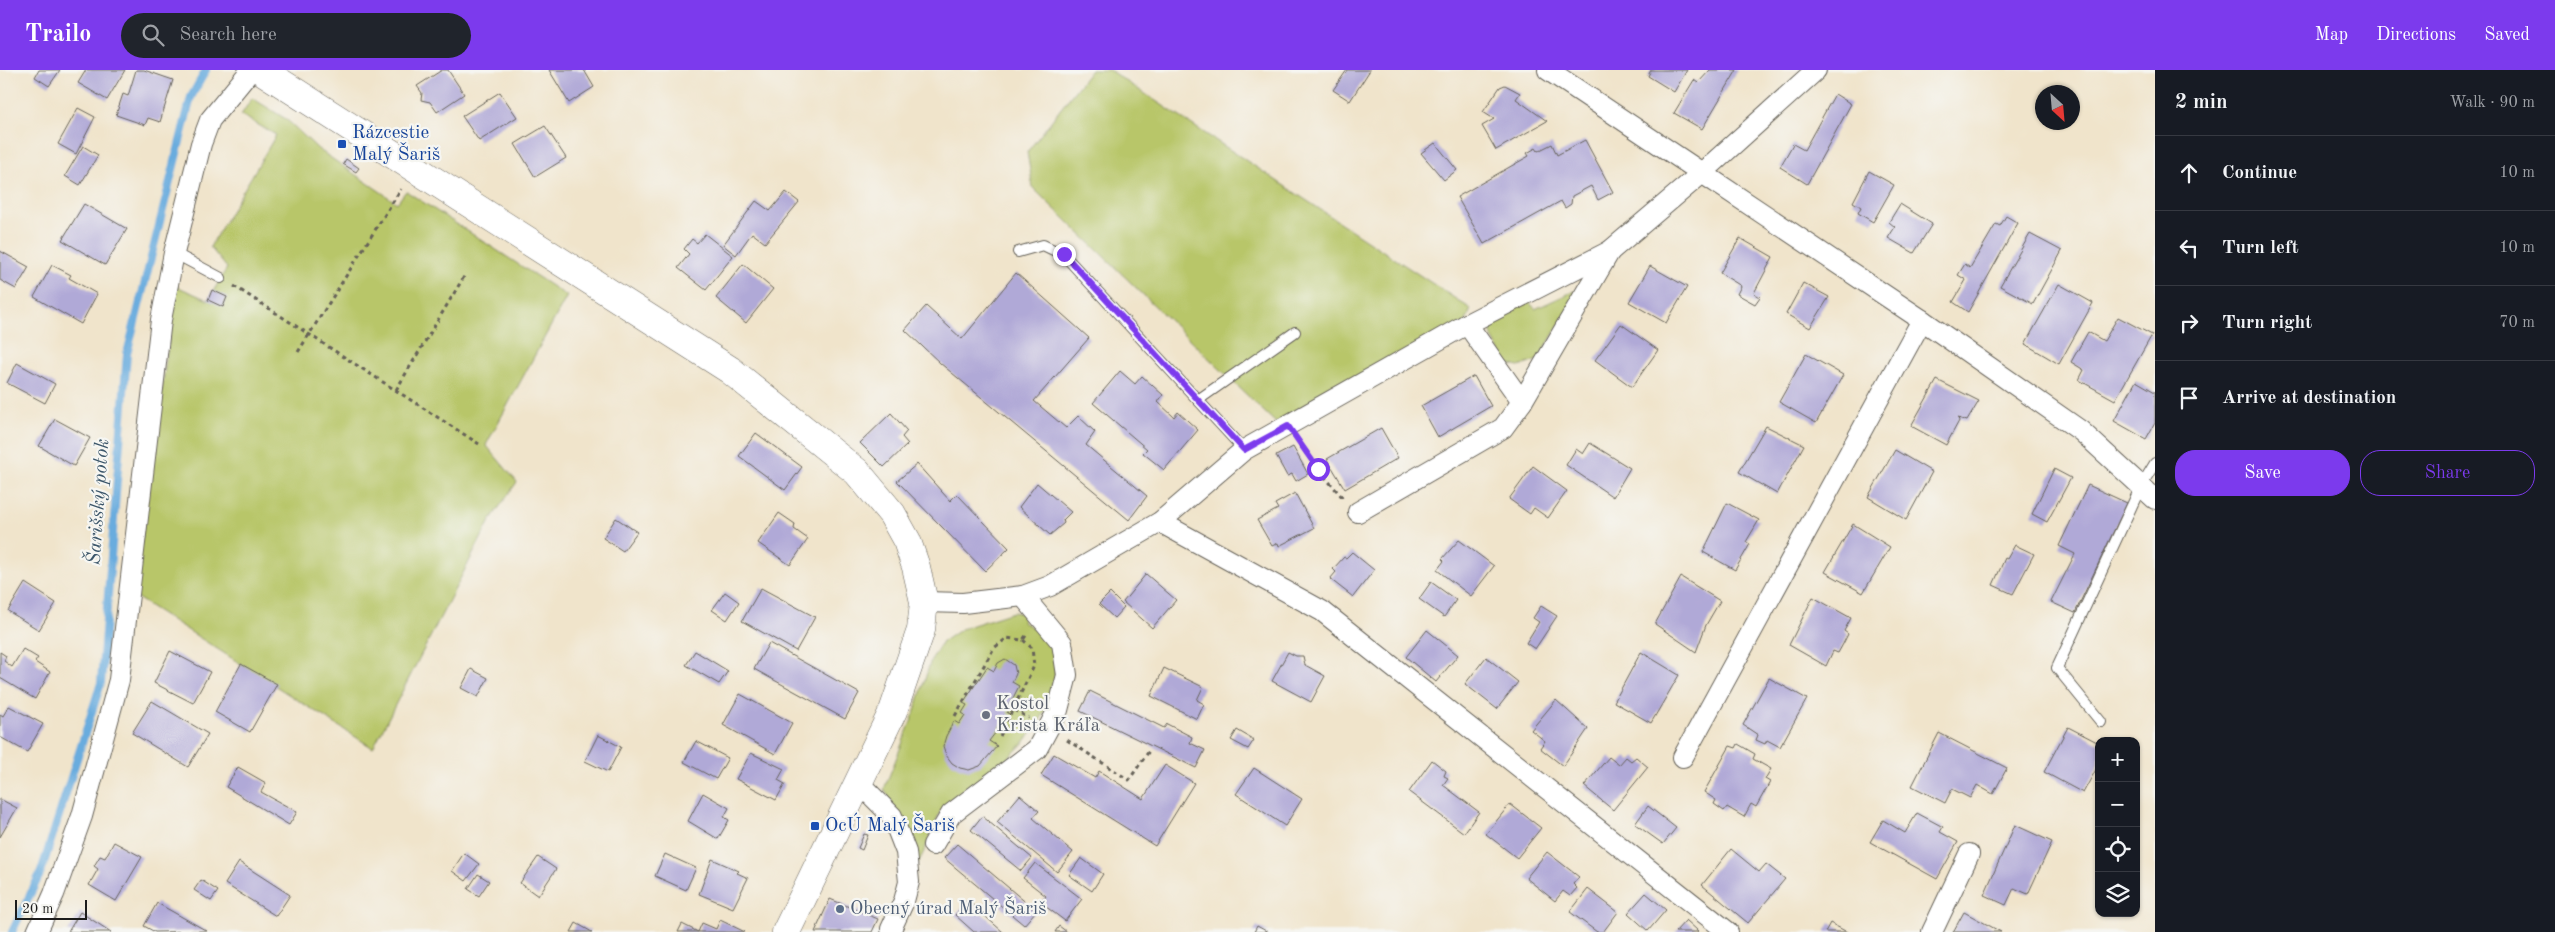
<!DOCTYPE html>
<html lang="en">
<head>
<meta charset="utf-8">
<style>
	:root { --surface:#171b24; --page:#20242c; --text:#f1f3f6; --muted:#9ea1a6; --line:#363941; --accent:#7c3aed }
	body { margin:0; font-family:"Old Standard TT",serif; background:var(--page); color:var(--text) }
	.controls { position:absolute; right:15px; bottom:15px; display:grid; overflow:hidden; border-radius:10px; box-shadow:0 1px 4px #0004 }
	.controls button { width:45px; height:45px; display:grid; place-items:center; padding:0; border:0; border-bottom:1px solid var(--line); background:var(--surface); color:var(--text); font:25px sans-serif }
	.compass { position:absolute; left:2035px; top:15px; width:45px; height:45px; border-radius:50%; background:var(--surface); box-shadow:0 1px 4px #0004; rotate:154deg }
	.scale { position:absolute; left:15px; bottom:12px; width:72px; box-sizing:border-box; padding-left:5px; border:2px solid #1c1c1c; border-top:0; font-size:14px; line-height:18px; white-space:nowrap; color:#1c1c1c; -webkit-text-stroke:4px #f6f6f2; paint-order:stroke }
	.stop { position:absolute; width:15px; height:15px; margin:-11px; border:4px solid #7c3aed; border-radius:50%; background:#fff }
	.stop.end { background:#7c3aed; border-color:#fff; box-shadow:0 1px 5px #0008 }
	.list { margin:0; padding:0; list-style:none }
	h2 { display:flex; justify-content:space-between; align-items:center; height:65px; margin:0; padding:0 20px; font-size:21px }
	h2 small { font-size:16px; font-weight:400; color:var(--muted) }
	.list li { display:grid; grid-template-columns:32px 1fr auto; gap:15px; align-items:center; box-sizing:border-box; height:75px; padding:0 20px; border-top:1px solid var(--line) }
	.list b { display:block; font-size:19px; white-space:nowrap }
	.list em { font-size:16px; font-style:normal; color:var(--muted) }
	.actions { display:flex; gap:10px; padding:15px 20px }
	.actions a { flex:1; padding:11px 0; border:1px solid var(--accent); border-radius:20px; text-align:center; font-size:18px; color:var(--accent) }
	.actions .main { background:var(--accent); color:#fff }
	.icon { flex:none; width:28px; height:28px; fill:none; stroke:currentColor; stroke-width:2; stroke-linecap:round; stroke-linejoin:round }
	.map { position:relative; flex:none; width:2155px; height:862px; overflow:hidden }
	header { display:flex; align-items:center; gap:30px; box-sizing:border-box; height:70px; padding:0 25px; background:var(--accent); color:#fff }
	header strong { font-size:24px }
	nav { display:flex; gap:28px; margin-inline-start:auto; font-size:18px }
	.search { width:350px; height:45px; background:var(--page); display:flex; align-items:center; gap:12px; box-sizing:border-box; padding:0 18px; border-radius:28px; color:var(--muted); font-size:19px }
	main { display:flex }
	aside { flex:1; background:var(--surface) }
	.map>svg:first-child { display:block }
	.green { fill:#b8c669; stroke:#6a7142 }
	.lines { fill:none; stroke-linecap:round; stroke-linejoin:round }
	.stream { stroke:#69acde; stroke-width:8 }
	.building { fill:#b0a9d7 }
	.lane-casing { stroke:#666259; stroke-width:12 }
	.street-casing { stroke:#666259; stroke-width:22 }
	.secondary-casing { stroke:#666259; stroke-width:29 }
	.path { stroke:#666259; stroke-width:3; stroke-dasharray:4 4; stroke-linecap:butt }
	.lane { stroke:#fff; stroke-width:10 }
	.street { stroke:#fff; stroke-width:20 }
	.secondary { stroke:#fff; stroke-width:28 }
	.route { stroke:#7c3aed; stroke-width:6 }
	.transit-dot { fill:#1a4fb4; stroke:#f6f6f2; stroke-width:2 }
	.worship-dot { fill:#6b7280; stroke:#f6f6f2; stroke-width:2 }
	.service-dot { fill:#5c6f8a; stroke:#f6f6f2; stroke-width:2 }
	.labels { text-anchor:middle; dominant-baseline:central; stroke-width:4.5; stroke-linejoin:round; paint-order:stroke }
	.transit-label { font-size:19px; fill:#164399; stroke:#f6f6f2; text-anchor:start }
	.worship-label { font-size:19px; fill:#5b616d; stroke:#f6f6f2; text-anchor:start }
	.service-label { font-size:19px; fill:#4e5e75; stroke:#f6f6f2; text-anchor:start }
	.water-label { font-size:20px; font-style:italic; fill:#3b566a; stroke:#f6f6f2 }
</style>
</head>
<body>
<header>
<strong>Trailo</strong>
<div class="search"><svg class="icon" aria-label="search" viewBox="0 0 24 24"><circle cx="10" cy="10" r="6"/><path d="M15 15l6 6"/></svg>Search here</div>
<nav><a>Map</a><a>Directions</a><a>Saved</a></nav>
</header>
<main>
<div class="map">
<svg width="2155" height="862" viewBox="0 0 2155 862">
	<rect width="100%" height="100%" fill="#f6f6f2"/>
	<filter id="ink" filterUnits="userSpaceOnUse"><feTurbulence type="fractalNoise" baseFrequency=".02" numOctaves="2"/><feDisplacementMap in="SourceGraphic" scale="10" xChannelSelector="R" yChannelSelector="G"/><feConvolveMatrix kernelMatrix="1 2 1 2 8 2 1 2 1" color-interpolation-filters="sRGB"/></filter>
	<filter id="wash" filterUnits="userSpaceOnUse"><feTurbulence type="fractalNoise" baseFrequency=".0096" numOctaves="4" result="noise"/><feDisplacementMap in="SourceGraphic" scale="20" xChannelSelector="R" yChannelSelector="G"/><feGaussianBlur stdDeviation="1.12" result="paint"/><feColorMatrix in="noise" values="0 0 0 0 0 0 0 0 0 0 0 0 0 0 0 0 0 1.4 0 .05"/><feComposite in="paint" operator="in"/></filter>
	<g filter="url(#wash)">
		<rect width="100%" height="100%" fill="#f0e4cb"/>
		<g class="green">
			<path d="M1091 0H1109L1471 239 1464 256 1282 359 1033 118 1027 82Z"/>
			<path d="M252 28 286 49 318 79 397 133 406 121 567 226 486 375 517 412 491 449 373 678 134 526 176 216 208 230 227 198 210 177 276 65 241 45Z"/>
			<path d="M1574 221 1576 226 1538 290 1519 297 1508 294C1481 253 1484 252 1526 228L1535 239Z"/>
			<path d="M1013 542 1025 544 1022 552C1044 562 1057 575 1055 601 1053 651 1016 685 978 711 967 718 951 726 944 736 932 754 928 779 915 798L905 756 884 719 914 644 931 590 942 572 961 559Z"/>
		</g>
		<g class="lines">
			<path class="stream" d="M12 862 41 802 101 613 127 284 191 27 206 0"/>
		</g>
		<g id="blocks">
			<g class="building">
				<path d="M39 0H60L49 16 35 7Z"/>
				<path d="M86 0H125L107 30 78 13Z"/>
				<path d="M136 0H144L173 10 160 52 148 48 145 55 116 45 123 24 128 26Z"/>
				<path d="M442 0H448L464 24 437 42 430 32 421 30 422 23 417 16Z"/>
				<path d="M549 0H584L594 17 569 33Z"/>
				<path d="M1347 0H1370L1350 31 1333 20Z"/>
				<path d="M1651 0H1687L1674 22 1648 6Z"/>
				<path d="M1710 0H1737L1702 59 1674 43 1694 10 1698 13Z"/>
				<path d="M1505 15 1520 23 1516 29 1547 51 1496 80 1482 56 1494 49 1483 42 1500 17Z"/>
				<path d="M500 22 517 47 479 71 462 46Z"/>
				<path d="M1835 24 1851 34 1807 114 1780 97 1793 74 1804 80Z"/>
				<path d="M78 38 95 47 76 84 58 74Z"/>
				<path d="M545 56 566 88 535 107 515 74Z"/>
				<path d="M1585 70 1613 122 1598 130 1591 116 1572 126 1571 134 1565 138 1561 131 1484 174 1457 127 1529 86 1527 83 1536 78 1538 81 1552 74 1557 85Z"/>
				<path d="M1435 73 1457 100 1444 110 1421 83Z"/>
				<path d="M83 76 98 85 80 115 65 106Z"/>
				<path d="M346 89 359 98 356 102 343 94Z"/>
				<path d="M1869 101 1894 115 1873 152 1858 143 1861 137 1853 132Z"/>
				<path d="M786 122 799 132 765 173 752 163 736 185 723 175 756 131 770 141Z"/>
				<path d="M84 134 127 159 105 195 62 170Z"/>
				<path d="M1900 134 1932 154 1914 183 1888 168 1895 157 1889 152Z"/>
				<path d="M2006 146 2018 153 1968 242 1953 232 1966 210 1958 205 1965 194 1970 198 1996 154 2000 156Z"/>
				<path d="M705 164 733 186 706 220 678 198 689 184 684 179 692 169 697 173Z"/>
				<path d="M2030 164 2062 181 2033 234 2000 216Z"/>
				<path d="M1740 168 1773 187 1754 223 1760 227 1755 234 1737 224 1741 216 1720 203Z"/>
				<path d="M0 181 29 197 16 219 0 210Z"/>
				<path d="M743 194 773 219 746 253 716 228Z"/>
				<path d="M52 195 71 205 69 208 97 224 81 254 34 227Z"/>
				<path d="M1650 196 1687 217 1666 253 1629 232Z"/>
				<path d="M1016 203 1089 268 1034 331 1066 358 1078 346 1095 362 1086 375 1147 426 1129 450 940 293 905 260 926 236 962 269Z"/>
				<path d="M1803 213 1829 227 1810 258 1786 244Z"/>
				<path d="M2059 214 2093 233 2059 294 2025 274Z"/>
				<path d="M212 220 227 227 223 237 208 230Z"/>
				<path d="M2118 247 2152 265 2115 330 2079 310 2084 300 2071 292 2088 262 2104 271Z"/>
				<path d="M1621 254 1658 280 1632 317 1595 290Z"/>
				<path d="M1806 284 1843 305 1816 353 1779 332Z"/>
				<path d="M17 293 55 314 45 333 7 313Z"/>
				<path d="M1120 301 1135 314 1142 306 1163 325 1158 332 1174 347 1178 342 1198 360 1164 400 1143 383 1147 379 1093 333Z"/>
				<path d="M1474 306 1491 336 1438 367 1421 336Z"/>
				<path d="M1937 310 1979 331 1967 351 1958 348 1959 351 1946 375 1911 356Z"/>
				<path d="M2136 311 2155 322V353L2146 369 2114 351Z"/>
				<path d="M891 343 907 361 902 367 908 374 884 397 860 373Z"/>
				<path d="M55 349 90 368 74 396 39 376Z"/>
				<path d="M1766 356 1804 375 1777 424 1739 402Z"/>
				<path d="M1381 358 1398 388 1345 419 1327 389Z"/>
				<path d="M756 363 802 397 785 420 739 386Z"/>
				<path d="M1590 373 1630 398 1613 427 1566 395 1576 379 1583 384Z"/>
				<path d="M1293 377 1308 404 1296 411 1292 404 1287 406 1276 386Z"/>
				<path d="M1895 380 1932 402 1906 450 1868 427Z"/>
				<path d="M917 394 950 431 957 424 1009 478 985 501 897 411Z"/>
				<path d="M1533 396 1567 421 1548 448 1534 438 1530 444 1509 429Z"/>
				<path d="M2054 399 2071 408 2047 452 2032 444Z"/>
				<path d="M1037 413 1071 442 1063 450 1064 453 1050 465 1019 437Z"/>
				<path d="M2088 415 2127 433 2075 543 2051 532 2075 484 2059 476Z"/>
				<path d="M1295 423 1314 458 1279 476 1278 473 1272 476 1257 450 1278 439 1275 434Z"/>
				<path d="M1727 433 1759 450 1746 472 1750 474 1735 500 1703 482Z"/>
				<path d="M779 443 795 454 794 459 808 469 790 495 758 473Z"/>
				<path d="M616 448 637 462 623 481 603 468Z"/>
				<path d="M1853 454 1890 477 1863 523 1825 502Z"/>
				<path d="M1459 470 1494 496 1471 526 1437 500 1444 491 1442 489Z"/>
				<path d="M2015 475 2034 484 2013 524 1993 515 2005 488 2007 489Z"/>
				<path d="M1352 482 1374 500 1353 527 1330 509 1336 502 1333 499 1344 487 1346 488Z"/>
				<path d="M1146 504 1176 530 1152 558 1123 532Z"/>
				<path d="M1681 507 1720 531 1706 555 1696 582 1655 554Z"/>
				<path d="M1431 512 1456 530 1444 547 1419 529Z"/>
				<path d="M25 513 56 533 39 560 8 541Z"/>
				<path d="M761 518 815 547 796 581 742 551Z"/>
				<path d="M725 522 739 532 727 550 712 540Z"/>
				<path d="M1110 523 1124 537 1114 548 1099 534Z"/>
				<path d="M1813 527 1851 548 1844 561 1848 564 1843 574 1838 583 1833 581 1826 596 1789 575Z"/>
				<path d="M1541 536 1557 546 1535 579 1526 573 1539 552 1533 548Z"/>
				<path d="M1427 560 1458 585 1436 612 1406 587Z"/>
				<path d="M769 573 859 623 845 649 754 599Z"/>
				<path d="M23 579 38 588 35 592 50 602 35 629 0 608V582L6 586 4 591 12 597Z"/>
				<path d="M170 581 210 602 193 633 154 613Z"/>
				<path d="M695 581 728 601 719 614 686 595Z"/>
				<path d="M1288 582 1296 586H1303L1305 595 1325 606 1311 632 1272 611Z"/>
				<path d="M1641 582 1679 605 1651 653 1614 632Z"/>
				<path d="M1486 587 1518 612 1497 639 1465 614Z"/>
				<path d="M1005 589 1014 595 1016 604 1012 612 1019 616 1010 634 1012 635 1007 643 1010 644 989 671 997 676 980 696 969 700 960 698 952 693 946 685 943 676 946 666 954 651 959 654 965 645 962 643 967 635 963 633 987 597 994 601 998 593Z"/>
				<path d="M241 594 277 614 250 662 215 642Z"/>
				<path d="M1164 598 1203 617 1197 630 1204 634 1197 649 1151 626Z"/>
				<path d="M471 599 488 608 478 627 461 618Z"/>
				<path d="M1769 608 1807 629 1780 677 1767 670 1765 674 1756 670 1758 665 1743 655Z"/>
				<path d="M1090 621 1164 658 1167 654 1192 667 1190 673 1205 680 1196 698 1080 641Z"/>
				<path d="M740 624 792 653 775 684 723 655Z"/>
				<path d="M1556 630 1588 659 1563 696 1540 678 1545 671 1531 660Z"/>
				<path d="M152 631 208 664 188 697 132 663Z"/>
				<path d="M9 636 43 654 27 682 0 667V644L3 646Z"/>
				<path d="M2068 657 2099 673V694L2083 723 2044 702Z"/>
				<path d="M1237 660 1254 670 1248 679 1231 670Z"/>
				<path d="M1939 663 2007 698 1993 724 1977 715 1970 728 1952 719 1945 733 1912 716Z"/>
				<path d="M598 665 621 677 608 702 585 691Z"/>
				<path d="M696 671 728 688 716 709 684 692Z"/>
				<path d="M1738 674 1755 684 1753 689 1771 699 1765 709 1770 712 1756 737 1751 734 1744 747 1727 737 1724 741 1714 734 1716 730 1704 722 1730 676 1736 678Z"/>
				<path d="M751 683 784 699 778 710 785 714 776 730 736 709Z"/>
				<path d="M1054 684 1095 708 1099 701 1143 729 1165 695 1194 713 1155 776 1041 705Z"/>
				<path d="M1609 687 1619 695 1626 687 1631 691 1636 687 1648 697 1613 740 1584 716Z"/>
				<path d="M1432 690 1446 701 1444 706 1448 708 1443 715 1479 742 1464 763 1409 722Z"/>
				<path d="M238 697 266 713 261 722 297 742 289 755 226 717Z"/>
				<path d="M1254 698 1302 729 1285 756 1236 724Z"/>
				<path d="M703 723 729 738 724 747 729 750 718 769 688 751Z"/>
				<path d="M1020 725 1039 741 1033 748 1073 782 1057 802 997 752Z"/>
				<path d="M0 729 17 738 0 767Z"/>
				<path d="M1510 734 1541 758 1517 788 1486 764Z"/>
				<path d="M1648 736 1676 758 1663 774 1635 754Z"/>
				<path d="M1917 743 1943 757 1940 762 1958 772 1937 809 1870 772 1883 750 1905 763Z"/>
				<path d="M982 746 1032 788 1021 801 971 760Z"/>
				<path d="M2015 755 2052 772 2028 824 2014 818 2006 835 1984 825Z"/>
				<path d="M864 764 868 765 862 780 858 778Z"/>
				<path d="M114 772 142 787 116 831 89 815 98 799 94 796 100 786 105 788Z"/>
				<path d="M957 774 1036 841 1024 855 944 788Z"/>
				<path d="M1731 779 1759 802 1766 794 1785 809 1748 853 1702 815Z"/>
				<path d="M1547 782 1579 807 1573 814 1577 818 1570 826 1563 821 1555 831 1526 808Z"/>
				<path d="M464 783 479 794 466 811 452 801Z"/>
				<path d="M665 784 696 798 686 820 655 806Z"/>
				<path d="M538 787 556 799 538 826 520 813Z"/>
				<path d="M1081 788 1103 804 1092 821 1069 805Z"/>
				<path d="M712 789 739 801 737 803 748 808 733 838 699 824Z"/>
				<path d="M239 792 290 825 276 846 225 814Z"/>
				<path d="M1035 793 1082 829 1065 851 1041 833 1046 826 1023 808Z"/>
				<path d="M478 804 489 811 479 826 468 819Z"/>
				<path d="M201 810 218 821 211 831 194 820Z"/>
				<path d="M1588 819 1618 842 1603 862H1597L1570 842Z"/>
				<path d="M1646 823 1666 840 1648 861 1628 843Z"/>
				<path d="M830 829 878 849 872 862H815Z"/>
				<path d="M968 831 1003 862H974L955 845Z"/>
				<path d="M157 833 207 861 155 862 144 856Z"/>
				<path d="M80 842 111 862H68Z"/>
				<path d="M1964 842 2001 862H1953Z"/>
				<path d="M720 850 745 862H678L682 854 698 862 702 853 716 859Z"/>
				<path d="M1686 850 1698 861 1697 862H1675Z"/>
				<path d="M576 853 592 862H571Z"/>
				<path d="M1830 853 1847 862H1825Z"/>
				<path d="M1059 856 1067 862H1055Z"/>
				<path d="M1257 856 1268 862H1254Z"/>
			</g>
		</g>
	</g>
	<g filter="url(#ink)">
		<use href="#blocks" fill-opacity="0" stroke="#666259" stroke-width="1"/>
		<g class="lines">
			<g class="lane-casing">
				<g id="lane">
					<path d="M1018 182 1043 175 1064 185 1244 380"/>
					<path d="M174 183 221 208"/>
					<path d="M1198 330 1295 262"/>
					<path d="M2101 652 2057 598 2141 416 2155 393"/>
				</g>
			</g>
			<g class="street-casing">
				<g id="street">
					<path d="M1816 0 1702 103 1922 250 2081 361 2155 429"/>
					<path d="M1467 254 1522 332"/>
					<path d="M1358 442 1503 358 1522 332 1610 181"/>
					<path d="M1160 452 1322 541 1728 862"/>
					<path d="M924 532 963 533 1023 526 1050 516 1160 452 1244 380 1467 254 1610 181 1702 103 1548 0"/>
					<path d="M1683 687 1922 250"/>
					<path d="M859 713 892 746 906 782 909 812 904 831 891 859"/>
					<path d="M933 775 951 744 1037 679 1058 640 1067 605 1062 573 1023 526"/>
					<path d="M37 862 54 824 82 746 119 610 161 250 174 183 201 74 210 50 251 0"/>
					<path d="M1932 862 1969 784"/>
				</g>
			</g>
			<g class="secondary-casing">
				<path id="secondary" d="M261 0 730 300 857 402 892 444 907 471 916 497 924 532 921 560 893 641 786 862"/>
			</g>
			<g class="path">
				<path d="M234 216 479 374"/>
				<path d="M298 282 401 119"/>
				<path d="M396 320 465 205"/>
				<path d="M1300 374 1318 399 1343 428"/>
				<path d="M1014 640 1029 648"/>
				<path d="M955 646 994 578 1007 568 1023 570 1027 564"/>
				<path d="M1000 666 1034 596 1032 578 1023 570"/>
				<path d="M1067 670 1129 710 1149 681"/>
			</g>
			<use href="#lane" class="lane"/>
			<use href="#street" class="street"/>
			<use href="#secondary" class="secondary"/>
		</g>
	</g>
	<g class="lines" filter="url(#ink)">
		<path class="route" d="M1064 184 1244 380 1288 356 1318 399"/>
	</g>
	<g class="transit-dot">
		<rect x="337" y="69" width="10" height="10" rx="2.5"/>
		<rect x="810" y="751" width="10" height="10" rx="2.5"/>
	</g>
	<circle class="worship-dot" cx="986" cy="645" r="5"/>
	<circle class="service-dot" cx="840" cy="839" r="5"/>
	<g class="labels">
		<g class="transit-label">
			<text x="352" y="63">Rázcestie<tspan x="352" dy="22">Malý Šariš</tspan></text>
			<text x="825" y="756">OcÚ Malý Šariš</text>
		</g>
		<g class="worship-label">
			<text x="996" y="634">Kostol<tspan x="996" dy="22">Krista Kráľa</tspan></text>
		</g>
		<g class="service-label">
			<text x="850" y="839">Obecný úrad Malý Šariš</text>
		</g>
		<g class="water-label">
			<text transform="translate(99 432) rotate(-86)">Šarišský potok</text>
		</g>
	</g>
</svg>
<div class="controls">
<button>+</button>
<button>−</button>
<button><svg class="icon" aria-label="locate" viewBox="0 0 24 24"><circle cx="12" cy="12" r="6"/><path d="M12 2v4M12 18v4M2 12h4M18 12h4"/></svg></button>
<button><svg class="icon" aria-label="layers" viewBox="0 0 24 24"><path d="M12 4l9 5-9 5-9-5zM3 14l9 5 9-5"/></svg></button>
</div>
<svg class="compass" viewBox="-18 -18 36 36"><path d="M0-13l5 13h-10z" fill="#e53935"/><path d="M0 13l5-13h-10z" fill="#9ea1a6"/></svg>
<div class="scale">20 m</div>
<div class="stop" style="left:1318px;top:399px"></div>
<div class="stop end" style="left:1064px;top:184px"></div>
</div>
<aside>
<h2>2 min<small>Walk · 90 m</small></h2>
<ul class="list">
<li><svg class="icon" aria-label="ahead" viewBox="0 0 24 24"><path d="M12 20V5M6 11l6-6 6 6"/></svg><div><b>Continue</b></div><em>10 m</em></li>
<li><svg class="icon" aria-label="left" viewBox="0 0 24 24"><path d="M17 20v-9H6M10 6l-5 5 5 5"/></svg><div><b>Turn left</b></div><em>10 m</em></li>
<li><svg class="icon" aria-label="right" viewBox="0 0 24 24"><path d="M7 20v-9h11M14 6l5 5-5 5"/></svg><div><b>Turn right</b></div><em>70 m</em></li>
<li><svg class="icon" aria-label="arrive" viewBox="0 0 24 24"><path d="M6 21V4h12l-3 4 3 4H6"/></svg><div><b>Arrive at destination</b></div></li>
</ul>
<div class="actions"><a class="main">Save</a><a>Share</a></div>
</aside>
</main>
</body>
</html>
